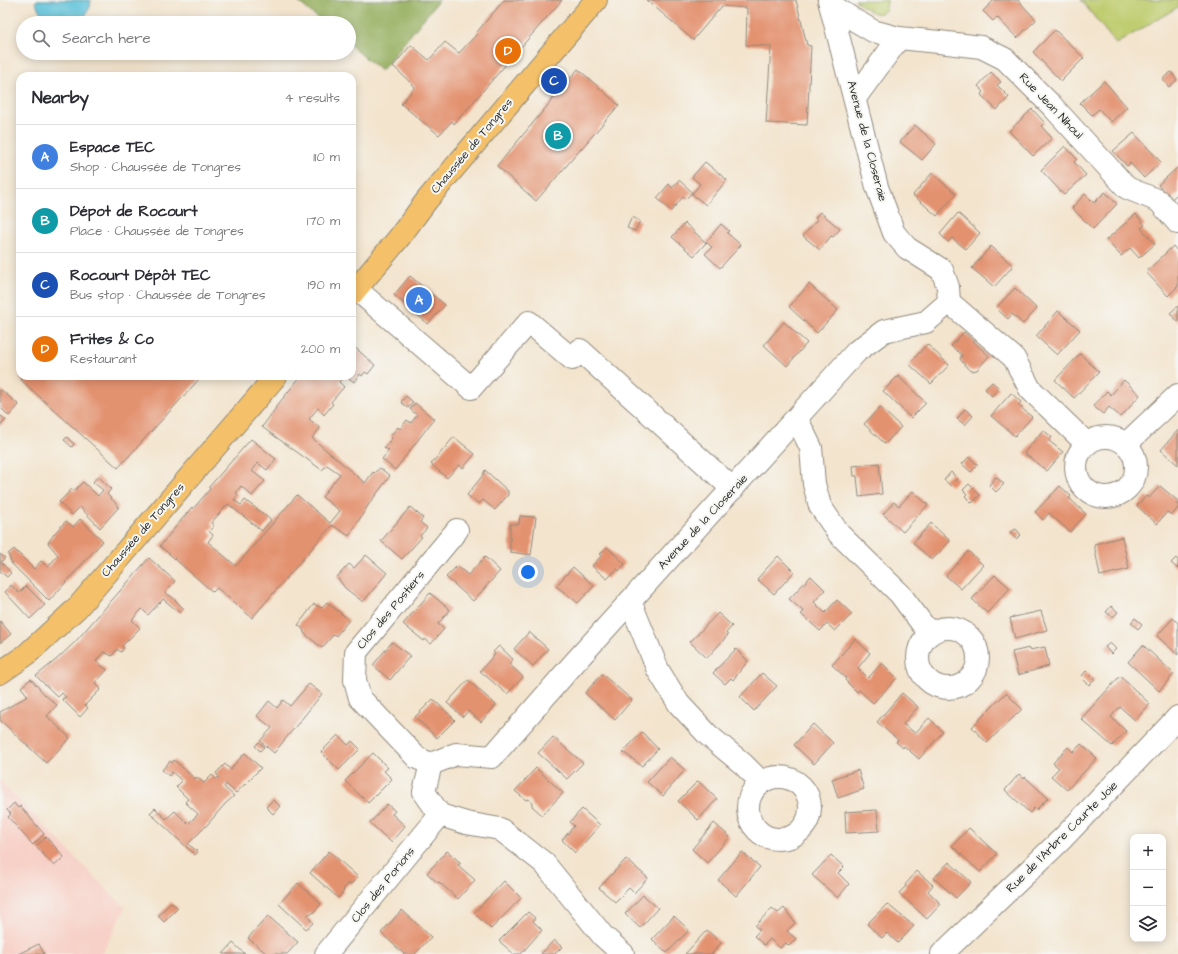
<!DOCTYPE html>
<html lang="en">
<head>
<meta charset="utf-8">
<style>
	:root { --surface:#fff; --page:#f7f7f7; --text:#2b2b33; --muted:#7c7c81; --line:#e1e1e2; --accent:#0f766e }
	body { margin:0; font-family:"Architects Daughter",sans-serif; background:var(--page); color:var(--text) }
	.controls { position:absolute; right:12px; bottom:12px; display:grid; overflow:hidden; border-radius:8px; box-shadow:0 2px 10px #0003 }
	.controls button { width:36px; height:36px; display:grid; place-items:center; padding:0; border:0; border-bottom:1px solid var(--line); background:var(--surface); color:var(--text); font:20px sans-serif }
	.you { position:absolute; left:528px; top:572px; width:14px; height:14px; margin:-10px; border:3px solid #fff; border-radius:50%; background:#1a73e8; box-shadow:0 0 0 6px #1a73e833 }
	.badge { display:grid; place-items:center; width:26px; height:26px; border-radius:50%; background:var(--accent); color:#fff; font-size:13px; font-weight:700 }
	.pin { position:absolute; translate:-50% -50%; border:2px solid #fff; box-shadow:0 1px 4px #0006 }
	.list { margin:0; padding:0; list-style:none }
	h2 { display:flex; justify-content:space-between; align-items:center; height:52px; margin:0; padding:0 16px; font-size:17px }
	h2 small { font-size:13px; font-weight:400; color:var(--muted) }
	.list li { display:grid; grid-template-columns:26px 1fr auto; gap:12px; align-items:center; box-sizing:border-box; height:64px; padding:0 16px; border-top:1px solid var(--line) }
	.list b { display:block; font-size:15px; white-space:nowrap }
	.list p { margin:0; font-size:13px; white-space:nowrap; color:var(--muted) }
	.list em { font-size:13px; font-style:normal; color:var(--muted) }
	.icon { flex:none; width:22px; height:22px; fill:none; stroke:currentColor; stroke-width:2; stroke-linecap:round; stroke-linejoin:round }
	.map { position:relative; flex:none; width:1178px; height:954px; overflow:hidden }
	.search { position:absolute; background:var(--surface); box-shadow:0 2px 10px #0003; left:16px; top:16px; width:340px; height:44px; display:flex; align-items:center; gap:10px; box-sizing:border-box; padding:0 14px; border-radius:22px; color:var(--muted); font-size:15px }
	.panel { position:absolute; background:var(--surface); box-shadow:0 2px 10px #0003; left:16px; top:72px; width:340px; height:308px; border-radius:12px }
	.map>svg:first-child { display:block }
	.built { fill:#f7d1c8 }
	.green { fill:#bfcd6f; stroke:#757c4d }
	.forest { fill:#97b062; stroke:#616e46 }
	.water { fill:#5bc1d9; stroke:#437682 }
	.building { fill:#e39270 }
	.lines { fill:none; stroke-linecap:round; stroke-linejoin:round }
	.minor-casing { stroke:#8f887c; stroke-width:24 }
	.major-casing { stroke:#8f887c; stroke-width:24 }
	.minor { stroke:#fff; stroke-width:22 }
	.major { stroke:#f4c16a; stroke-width:22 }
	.labels { text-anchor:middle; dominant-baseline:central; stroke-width:4; stroke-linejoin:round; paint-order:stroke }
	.street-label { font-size:12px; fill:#2b2b2b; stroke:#f6f6f2 }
</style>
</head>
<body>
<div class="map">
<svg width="1178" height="954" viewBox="0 0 1178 954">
	<rect width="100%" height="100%" fill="#f6f6f2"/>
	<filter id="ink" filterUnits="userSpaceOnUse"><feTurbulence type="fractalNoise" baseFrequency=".025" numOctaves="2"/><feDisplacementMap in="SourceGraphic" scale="8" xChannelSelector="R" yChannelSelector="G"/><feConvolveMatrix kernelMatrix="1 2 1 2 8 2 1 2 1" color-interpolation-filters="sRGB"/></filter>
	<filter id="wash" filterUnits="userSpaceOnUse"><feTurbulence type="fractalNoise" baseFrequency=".012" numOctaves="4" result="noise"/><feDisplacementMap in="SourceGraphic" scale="16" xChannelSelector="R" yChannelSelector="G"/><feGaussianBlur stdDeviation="0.9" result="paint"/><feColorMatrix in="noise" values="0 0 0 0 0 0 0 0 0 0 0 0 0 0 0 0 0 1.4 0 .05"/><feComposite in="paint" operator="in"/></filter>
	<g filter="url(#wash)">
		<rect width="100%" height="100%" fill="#f3e4cd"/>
		<path class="built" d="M0 781 125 908 102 954H0Z"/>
		<g class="green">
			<path d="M855 0H887C887 26 864 8 855 0Z"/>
			<path d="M1081 0H1178V7L1116 44Z"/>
		</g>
		<path class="forest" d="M296 0H439L381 71 349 44V23H324Z"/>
		<path class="water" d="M37 0H91L90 7 85 16 77 22 74 23H54L50 21 43 17 35 2Z"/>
		<g id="blocks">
			<g class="building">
				<path d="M504 0H562L454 124 452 121 439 135 401 104 415 87 393 66 411 45 429 60 445 42 459 53 477 34 476 33Z"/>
				<path d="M647 0H796L807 45 811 46 807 125 766 123 771 46 746 45 747 8 722 6 693 40Z"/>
				<path d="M994 0H1018L1036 20 1017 38 997 17 993 21 983 11Z"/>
				<path d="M1055 30 1084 58 1061 81 1033 52Z"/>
				<path d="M578 69 619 105 536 201 497 166Z"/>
				<path d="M991 72 1001 82 997 85 1009 97 997 110 981 95 984 92 978 86Z"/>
				<path d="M1171 72 1177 80 1169 87 1162 79Z"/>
				<path d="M1104 81 1127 107 1111 122 1099 109 1092 115 1080 103Z"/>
				<path d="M1032 109 1045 123 1041 126 1052 138 1033 156 1009 131Z"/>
				<path d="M915 125 936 144 922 160 900 142Z"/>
				<path d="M1134 133 1161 162 1144 178 1130 163 1127 166 1113 151Z"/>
				<path d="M1065 146 1077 159 1074 162 1086 175 1064 195 1041 170Z"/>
				<path d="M705 162 727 180 706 205 692 194 700 184 692 177Z"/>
				<path d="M1178 167V195L1177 194 1171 200 1158 185Z"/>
				<path d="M932 173 956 194 937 216 913 195Z"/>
				<path d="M679 180 692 192 686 199 683 197 671 211 657 198 669 184 672 188Z"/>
				<path d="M1105 192 1117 204 1093 229 1072 208 1085 194 1094 203Z"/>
				<path d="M820 212 840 229 833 237 831 236 820 250 803 236 817 220 815 218Z"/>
				<path d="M958 213 980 233 966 249 952 238 948 242 940 234Z"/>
				<path d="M1136 214 1145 225 1141 228 1155 244 1139 258 1130 248 1121 256 1106 240Z"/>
				<path d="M632 217 640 221 635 231 627 228Z"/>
				<path d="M685 223 706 243 694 256 672 237Z"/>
				<path d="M721 224 729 231 727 233 741 245 720 268 705 254 712 247 706 242Z"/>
				<path d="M991 246 1013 266 994 287 972 268Z"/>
				<path d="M1173 246 1178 252V286L1168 296 1146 272Z"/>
				<path d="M410 276 445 305 428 324 394 295Z"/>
				<path d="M809 284 838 310 817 333 789 307Z"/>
				<path d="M1015 288 1037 309 1023 324 1012 314 1008 319 996 308Z"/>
				<path d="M1178 306V322L1170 313Z"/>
				<path d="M1058 311 1080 330 1057 355 1036 336Z"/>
				<path d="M784 322 807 343 787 366 764 345Z"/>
				<path d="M964 332 989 356 977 370 972 371 968 369 960 359 962 355 951 346Z"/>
				<path d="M927 344 949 365 931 384 909 364Z"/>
				<path d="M352 345 375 365 368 374 365 372 362 376 360 374 354 382 346 376H352Z"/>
				<path d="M1080 354 1099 372 1074 398 1055 380Z"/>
				<path d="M22 376H202L118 468 20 379Z"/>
				<path d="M301 376H344L339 382 344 387 331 402 333 404 324 415 318 408 309 419 320 428 312 438 365 483 373 472 374 473 380 468 390 476 369 504 349 536 332 525 252 618 217 588 213 592 160 546 192 507 193 509 210 489 209 487 251 439 276 459 267 470 258 463 252 471 265 481 252 496 241 486 236 493 238 495 234 500 241 505 245 500 271 520 262 531 228 504 211 523 214 526 209 531 213 535 208 542 236 566 297 495 330 523 340 511 322 497 340 474 327 465 322 470 262 427 276 408H275Z"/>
				<path d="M898 376 926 403 911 418 883 391Z"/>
				<path d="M1124 380 1140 395 1121 417 1109 407 1103 414 1093 406 1107 391 1111 395Z"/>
				<path d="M992 382 999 388 992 396 985 389Z"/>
				<path d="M0 389 19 405 9 416 0 407Z"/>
				<path d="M1011 393 1021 402 1018 405 1032 417 1015 436 991 416Z"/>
				<path d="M406 396 413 402 408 408 401 402Z"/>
				<path d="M415 403 434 419 395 470 382 459 389 450 384 448 392 438 390 436 398 427 400 429 407 420 411 423 417 415 410 409Z"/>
				<path d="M880 407 901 427 885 444 864 424Z"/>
				<path d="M965 409 973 416 965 425 957 419Z"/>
				<path d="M0 415 6 420 0 426Z"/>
				<path d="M1043 430 1052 437 1049 441 1063 452 1047 471 1024 453Z"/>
				<path d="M1178 430V465L1161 450Z"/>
				<path d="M67 437 74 444 72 447 64 440Z"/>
				<path d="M454 437 475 454 463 468 459 465 447 478 431 464Z"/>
				<path d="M969 457 978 465 971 472 962 464Z"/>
				<path d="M879 463 882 494 859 497 857 476H854L853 466Z"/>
				<path d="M485 470 508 491V495L495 510 483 500 479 504 467 495 483 475Z"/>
				<path d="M951 472 958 479 951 486 944 480Z"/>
				<path d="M98 476 111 489 107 494 119 507 100 528 80 507 72 515 59 502 72 489 74 491 83 482 98 496 103 490 93 482Z"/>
				<path d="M996 477 1004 484 996 492 989 485Z"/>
				<path d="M969 484 980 495 972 503 965 496 967 494 963 490Z"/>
				<path d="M1060 486 1071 496 1069 498 1086 514 1070 532 1049 513 1043 520 1035 512Z"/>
				<path d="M1160 486 1178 501V508L1172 515 1167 512 1157 524 1137 506 1146 496 1149 498Z"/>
				<path d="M913 491 928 505 903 532 883 514 894 502 899 506Z"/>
				<path d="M410 507 423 518 420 522 427 528 420 536 422 537 402 559 381 541Z"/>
				<path d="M520 516 536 517 531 555 510 552V524H519Z"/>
				<path d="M80 519 103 541 49 601 12 564 8 554 14 549 34 569 41 561 48 567 58 555 48 543 54 534 66 521 73 527Z"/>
				<path d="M931 523 950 541 932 560 913 543Z"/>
				<path d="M1016 529 1021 535 1016 539 1010 532Z"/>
				<path d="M1122 537 1129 569 1100 576 1094 544Z"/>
				<path d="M607 547 625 564 619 571 617 569 607 579 592 566 602 555 600 554Z"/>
				<path d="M968 551 983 565 961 589 946 576Z"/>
				<path d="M0 554 5 558 1 562 11 573 7 577 0 571Z"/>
				<path d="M366 555 387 573 363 602 345 588 337 577 349 564 354 568Z"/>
				<path d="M778 556 794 572 774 594 757 579Z"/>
				<path d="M485 557 500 571 473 601 446 577 457 566 468 575Z"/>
				<path d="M149 558 175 581 165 593 172 597 184 609 180 613 163 599 160 603V602L148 615 142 609 132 620 140 628 122 646 124 648 121 652 117 649 112 656 104 652 96 661 107 670 95 683 101 689 85 705 88 708 80 717 62 699 66 697 62 693 58 697 36 676 57 659 75 642Z"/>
				<path d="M1176 558 1178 560V569L1171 563Z"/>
				<path d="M573 567 594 586 578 603 556 586Z"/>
				<path d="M995 575 1010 588 987 613 972 599Z"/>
				<path d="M811 576 825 590 814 602 825 613 837 600 852 614 835 631 827 624 820 631 801 614 804 612 789 599Z"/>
				<path d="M11 585 19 593 26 586 45 605 30 619 5 592Z"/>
				<path d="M430 593 450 610 438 624 444 629 431 644 425 639 424 641 403 624Z"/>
				<path d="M327 602 349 620 336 636 334 634 322 648 304 633 303 629 298 625 314 604 321 608Z"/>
				<path d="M1111 606 1118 612 1113 617 1106 612Z"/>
				<path d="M1041 611 1047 630 1015 639 1010 618Z"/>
				<path d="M718 613 732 626 726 633 728 635 707 658 690 642Z"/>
				<path d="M1135 618 1142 624 1138 629 1131 623Z"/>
				<path d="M1173 618 1178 623V655L1157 636Z"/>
				<path d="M0 621 11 634 0 643Z"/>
				<path d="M529 632 548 649 533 666 514 649Z"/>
				<path d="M855 639 870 653 858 668 868 678 882 663 897 678 873 703 859 690 857 692 845 680 846 678 832 665Z"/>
				<path d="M392 642 410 656 390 680 373 665Z"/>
				<path d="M1110 643 1116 649 1111 654 1105 647Z"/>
				<path d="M1143 645 1174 674 1159 691 1128 662Z"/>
				<path d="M499 646 513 659 509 664 523 677 507 694 480 671 495 654 493 652Z"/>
				<path d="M1045 647 1049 666 1018 675 1012 652 1029 648 1030 650Z"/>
				<path d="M736 649 748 661 733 680 731 678 725 684 713 673Z"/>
				<path d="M1086 671 1095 680 1089 685 1081 677Z"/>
				<path d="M762 673 777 686 754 711 740 697Z"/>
				<path d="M602 674 632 700 615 720 585 693Z"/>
				<path d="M1120 676 1150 704 1135 720 1120 707 1115 712 1111 717 1126 731 1112 746 1081 719Z"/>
				<path d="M31 679 45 695 57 705 47 716 70 738 46 763 0 720V712L28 696 21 687Z"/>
				<path d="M468 680 496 705 481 722 468 711 463 717 447 703Z"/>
				<path d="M309 684 322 694 274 753 260 741 272 728 257 716 269 701 277 708 283 700 290 706Z"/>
				<path d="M902 693 918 707 903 724 915 733 929 718 943 732 919 759 904 746 903 748 896 742 898 740 877 722Z"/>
				<path d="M1006 693 1022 709 987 743 972 727Z"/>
				<path d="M433 699 455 720 437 738 415 717Z"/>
				<path d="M813 724 833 743 814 764 794 745Z"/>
				<path d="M642 732 658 749 642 766 623 752Z"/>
				<path d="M338 735 348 745 352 741 360 749 339 770 321 752Z"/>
				<path d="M553 737 583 763 567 779 538 753Z"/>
				<path d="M259 742 264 747 260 751 255 746Z"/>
				<path d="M1081 744 1097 758 1067 790 1051 776 1059 768 1053 763 1068 747 1073 752Z"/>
				<path d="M245 753 261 768 236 793 226 784 224 787 234 796 225 804 208 824 188 844 198 852 195 855 150 813 155 808 166 819 175 811 188 824 198 814 185 802 188 799 176 787 182 781 172 772 169 776 162 770 170 761 172 763 174 760 195 779 196 777 204 783 212 775 216 779 219 777 216 773 225 764 231 770 233 766Z"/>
				<path d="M373 753 388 768 384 771 392 779 368 803 345 781Z"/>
				<path d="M670 757 685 770 663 796 647 782Z"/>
				<path d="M536 768 563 793 542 815 532 806V803L529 799 526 800 515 791Z"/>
				<path d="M858 770 864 789 838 798 832 779Z"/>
				<path d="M1019 774 1024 779 1025 777 1048 798 1036 810 1034 808 1030 813 1005 790Z"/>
				<path d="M698 781 717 799 698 820 678 801Z"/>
				<path d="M273 800 280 806 273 814 266 807Z"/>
				<path d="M14 803 18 808 20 806 44 834 33 845 8 817 11 814 7 810Z"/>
				<path d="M387 804 395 811 392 814 405 826 391 842 370 823Z"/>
				<path d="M582 809 600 825 575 853 562 840 574 826 570 822Z"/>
				<path d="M877 810 879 831 846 833 845 812Z"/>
				<path d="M714 823 730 837 707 863 692 849Z"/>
				<path d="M969 828 997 854 980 872 952 846Z"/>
				<path d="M46 837 64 857 54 866 36 846Z"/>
				<path d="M329 851 358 877 350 885 349 883 343 890 344 891 338 898 310 873Z"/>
				<path d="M447 851 461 863 458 865 475 880 458 899 439 882 438 883 427 873Z"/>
				<path d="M742 852 760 867 736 896 718 880Z"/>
				<path d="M831 855 844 867 838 873 849 884 838 898 812 875Z"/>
				<path d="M626 859 648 878 634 893 629 888 615 902 599 888Z"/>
				<path d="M949 862 971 882 956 898 934 878Z"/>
				<path d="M917 871 933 885 928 891 941 904 927 919 899 893 906 886 905 885Z"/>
				<path d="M504 881 521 898 491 929 474 913Z"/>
				<path d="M298 883 321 904 312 914 310 913 307 916 313 923 306 929 279 904Z"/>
				<path d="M643 895 658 908 640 928 625 914Z"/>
				<path d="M171 902 178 908 164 922 158 916Z"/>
				<path d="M887 904 914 926 898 943 887 933 882 938 867 924Z"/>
				<path d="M772 908 778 913 784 908 795 923 787 931 796 939 789 946 786 943 780 948 770 939 764 945 754 936 760 930 755 926Z"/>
				<path d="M402 910 431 937 415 954H404L381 933Z"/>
				<path d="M528 912 535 918 533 921 542 930 521 954H514L499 941Z"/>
				<path d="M268 916 298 942 287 954H267L248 938Z"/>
				<path d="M674 916 689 930 667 953 652 939Z"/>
				<path d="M707 930 721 943 712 954H685Z"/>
				<path d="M554 940 562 947 555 954H541Z"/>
				<path d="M233 943 245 954H223Z"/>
				<path d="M39 944 44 954H18Z"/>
			</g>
		</g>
	</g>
	<g filter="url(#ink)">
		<use href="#blocks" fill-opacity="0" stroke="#8f887c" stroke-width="1"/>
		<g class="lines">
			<g class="minor-casing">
				<g id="minor">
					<path d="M830 4 851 18 873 31 899 38 939 42 981 47 1005 59 1052 106 1127 188 1159 201 1178 223"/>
					<path d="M855 98 899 38"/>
					<path d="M356 289 471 388 529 322 572 359 580 350 733 489"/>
					<path d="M949 302 1014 358 1030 389 1087 444"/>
					<path d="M797 419 811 448 814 484 820 506 839 534 900 594 929 633"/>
					<circle cx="1106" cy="467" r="30"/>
					<path d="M1126 444 1178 395"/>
					<path d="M630 601 658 670 679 704 708 735 743 764 761 782"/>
					<circle cx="948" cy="658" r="30"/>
					<path d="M431 764 417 758 360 698 355 680 356 652 457 530"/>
					<circle cx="779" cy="808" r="31"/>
					<path d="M326 954 440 815"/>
					<path d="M623 954 603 936 544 863 500 829 466 823 440 815 424 792 431 764 456 754 492 757 575 662 857 351 884 331 926 322 949 302 948 287 942 270 907 248 894 233 877 187 829 0"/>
					<path d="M942 954 1062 839 1178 717"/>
				</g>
			</g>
			<g class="major-casing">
				<g id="major">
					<path d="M352 294 398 239 427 200 596 0"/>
					<path d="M0 673 26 655 77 608 276 376"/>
				</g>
			</g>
			<use href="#minor" class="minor"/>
			<use href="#major" class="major"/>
		</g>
	</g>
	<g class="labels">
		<g class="street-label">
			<text transform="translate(1051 106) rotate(46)">Rue Jean Nihoul</text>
			<text transform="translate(867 141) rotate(75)">Avenue de la Closeraie</text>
			<text transform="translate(472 146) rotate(-50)">Chaussée de Tongres</text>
			<text transform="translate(703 522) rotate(-47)">Avenue de la Closeraie</text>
			<text transform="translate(143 530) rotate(-49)">Chaussée de Tongres</text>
			<text transform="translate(391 610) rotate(-50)">Clos des Postiers</text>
			<text transform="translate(1062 837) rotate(-45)">Rue de l'Arbre Courte Joie</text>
			<text transform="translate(383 885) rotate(-51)">Clos des Porions</text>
		</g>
	</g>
</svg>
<div class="controls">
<button>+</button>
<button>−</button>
<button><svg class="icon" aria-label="layers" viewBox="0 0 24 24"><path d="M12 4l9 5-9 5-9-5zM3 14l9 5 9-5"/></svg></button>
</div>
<div class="you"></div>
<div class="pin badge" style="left:419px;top:300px;background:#3f7fe0">A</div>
<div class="pin badge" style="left:558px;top:136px;background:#0f9aa8">B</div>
<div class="pin badge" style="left:554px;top:81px;background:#1a4fb4">C</div>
<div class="pin badge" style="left:508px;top:51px;background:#e8710a">D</div>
<div class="search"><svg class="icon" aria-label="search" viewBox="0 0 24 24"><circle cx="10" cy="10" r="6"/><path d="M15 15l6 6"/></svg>Search here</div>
<section class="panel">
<h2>Nearby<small>4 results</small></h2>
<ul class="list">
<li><span class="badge" style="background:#3f7fe0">A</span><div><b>Espace TEC</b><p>Shop · Chaussée de Tongres</p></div><em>110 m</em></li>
<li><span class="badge" style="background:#0f9aa8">B</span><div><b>Dépot de Rocourt</b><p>Place · Chaussée de Tongres</p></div><em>170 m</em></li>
<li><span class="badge" style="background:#1a4fb4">C</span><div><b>Rocourt Dépôt TEC</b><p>Bus stop · Chaussée de Tongres</p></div><em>190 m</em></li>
<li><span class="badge" style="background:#e8710a">D</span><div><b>Frites &amp; Co</b><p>Restaurant</p></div><em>200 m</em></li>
</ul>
</section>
</div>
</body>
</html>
